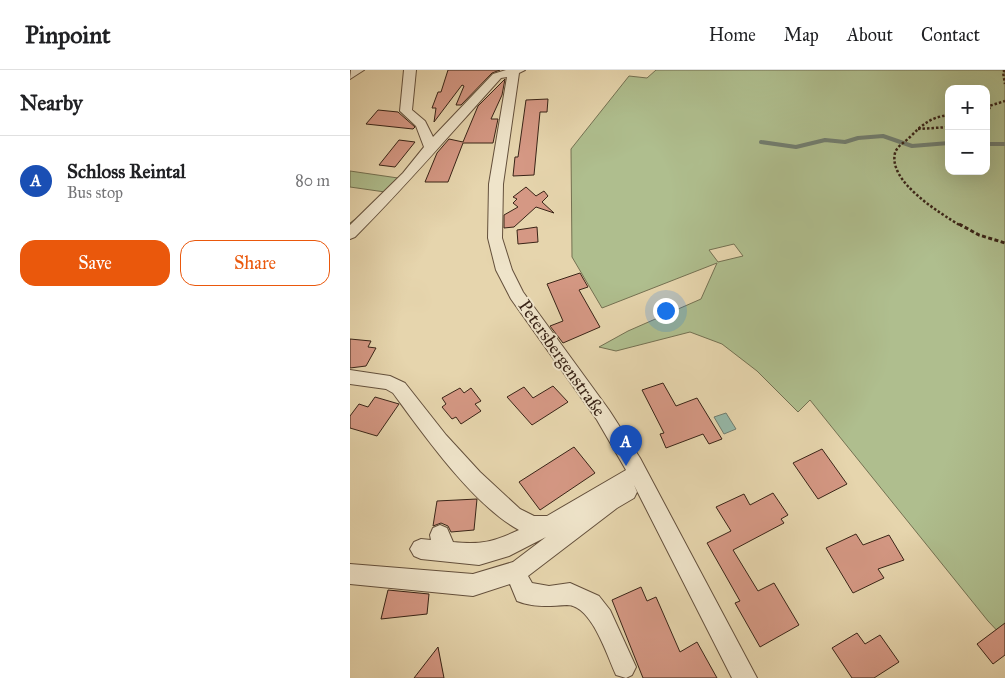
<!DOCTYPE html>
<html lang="en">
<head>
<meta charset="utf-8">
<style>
	:root { --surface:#fff; --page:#f6f6f6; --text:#202124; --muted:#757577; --line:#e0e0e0; --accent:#ea580c }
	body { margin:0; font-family:"IM FELL Great Primer",serif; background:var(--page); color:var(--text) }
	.controls { position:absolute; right:15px; top:15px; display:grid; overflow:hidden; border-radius:10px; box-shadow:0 5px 20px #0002 }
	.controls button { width:45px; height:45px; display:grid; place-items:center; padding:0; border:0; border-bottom:1px solid var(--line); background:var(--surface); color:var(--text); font:25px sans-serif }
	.you { position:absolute; left:315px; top:240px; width:18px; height:18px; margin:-12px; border:4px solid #fff; border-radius:50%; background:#1a73e8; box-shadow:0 0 0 8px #1a73e833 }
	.badge { display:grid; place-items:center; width:32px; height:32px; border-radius:50%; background:var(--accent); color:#fff; font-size:16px; font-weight:700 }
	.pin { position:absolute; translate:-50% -41px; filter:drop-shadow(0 1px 2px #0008) }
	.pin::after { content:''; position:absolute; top:26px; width:18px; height:15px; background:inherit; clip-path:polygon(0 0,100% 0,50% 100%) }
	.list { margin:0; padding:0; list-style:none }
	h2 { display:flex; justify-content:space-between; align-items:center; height:65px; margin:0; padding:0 20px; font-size:21px }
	h2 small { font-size:16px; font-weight:400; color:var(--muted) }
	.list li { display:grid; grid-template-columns:32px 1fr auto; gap:15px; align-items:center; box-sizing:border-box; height:90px; padding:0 20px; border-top:1px solid var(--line) }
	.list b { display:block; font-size:19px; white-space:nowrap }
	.list p { margin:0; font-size:16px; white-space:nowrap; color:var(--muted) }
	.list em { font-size:16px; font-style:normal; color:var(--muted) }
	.actions { display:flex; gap:10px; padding:15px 20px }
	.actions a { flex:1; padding:11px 0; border:1px solid var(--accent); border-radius:15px; text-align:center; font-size:18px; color:var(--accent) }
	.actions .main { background:var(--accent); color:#fff }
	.map { position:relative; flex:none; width:655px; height:608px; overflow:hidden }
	header { display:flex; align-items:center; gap:30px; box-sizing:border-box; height:70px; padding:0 25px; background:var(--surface); border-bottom:1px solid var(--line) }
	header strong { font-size:24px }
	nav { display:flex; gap:28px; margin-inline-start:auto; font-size:18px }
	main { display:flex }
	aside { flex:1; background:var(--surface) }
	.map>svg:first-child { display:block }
	.green { fill:#afbe8e; stroke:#747152; fill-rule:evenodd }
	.water { fill:#96b9a9; stroke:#717d6f }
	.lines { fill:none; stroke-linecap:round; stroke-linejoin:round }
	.stream { stroke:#717d6f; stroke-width:4 }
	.building { fill:#d59884; stroke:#392417 }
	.minor-casing { stroke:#64503c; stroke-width:2 }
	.path-far1 { stroke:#392417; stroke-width:2.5; stroke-dasharray:2.5 2; stroke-linecap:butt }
	.path { stroke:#392417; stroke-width:3; stroke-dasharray:4 2.5; stroke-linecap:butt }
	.minor { fill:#efe4ca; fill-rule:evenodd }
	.labels { text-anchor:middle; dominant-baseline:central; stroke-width:4; stroke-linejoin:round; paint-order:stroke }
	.street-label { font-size:18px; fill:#392417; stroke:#efe4ca }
</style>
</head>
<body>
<header>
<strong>Pinpoint</strong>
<nav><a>Home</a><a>Map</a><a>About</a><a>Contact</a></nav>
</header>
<main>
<aside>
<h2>Nearby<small></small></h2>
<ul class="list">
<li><span class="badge" style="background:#1a4fb4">A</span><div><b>Schloss Reintal</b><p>Bus stop</p></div><em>80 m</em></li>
</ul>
<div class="actions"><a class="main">Save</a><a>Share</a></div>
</aside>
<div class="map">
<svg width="655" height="608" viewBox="0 0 655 608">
	<rect width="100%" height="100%" fill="#e6d5ad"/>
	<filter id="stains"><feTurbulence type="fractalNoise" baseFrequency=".004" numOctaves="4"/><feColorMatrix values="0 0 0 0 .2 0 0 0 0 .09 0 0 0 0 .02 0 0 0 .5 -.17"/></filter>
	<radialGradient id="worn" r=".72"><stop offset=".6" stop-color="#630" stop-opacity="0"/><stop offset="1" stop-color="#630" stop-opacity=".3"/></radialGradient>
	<g class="green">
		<path d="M306 0H655V569L638 551 460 330 448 342 407 301 372 274 340 262 266 281 249 277 278 261 351 229 367 193 252 238 222 187 221 79 279 6 297 8ZM599 19H636V101H599ZM384 174 393 186 368 192 359 180Z"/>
		<path d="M0 101 48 108 0 164V153L25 134 35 122 0 117Z"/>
	</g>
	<path class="water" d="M376 343 386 359 374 364 364 347Z"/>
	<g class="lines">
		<g class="stream">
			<path d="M411 72 446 77 475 70 495 72 508 68 533 66 562 76 599 73"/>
			<path d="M636 74H655"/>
		</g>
	</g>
	<g class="building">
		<path d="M98 0H150L142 3 111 35H106L114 16 112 15 84 52 86 38H82L88 22H91Z"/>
		<path d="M155 9 152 25 141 49H148L143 73H113L98 112H75L87 83 99 69 113 72 128 36Z"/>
		<path d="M198 29 197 42H190L184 105 163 106 165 87H168L176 30Z"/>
		<path d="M28 40 48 42 65 57 63 59 16 54Z"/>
		<path d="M49 70 65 72 45 97 29 95Z"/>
		<path d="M176 117 186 126 194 121 198 126 192 132 204 143 186 137 164 157 154 158V145L168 137 163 133 167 129 163 127Z"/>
		<path d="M187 157 188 172 168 174 167 160Z"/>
		<path d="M230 203 238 217 229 220 250 257 213 273 200 256 213 251 197 214Z"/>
		<path d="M0 269 21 271 18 277 26 278 16 296 0 298Z"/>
		<path d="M313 313 326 336 347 328 372 369 359 374 353 364 316 378 310 364 314 363 292 320Z"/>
		<path d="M203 316 218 332 182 355 157 327 174 317 183 328Z"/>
		<path d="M110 318 114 323 121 318 131 331 125 334 131 341 111 354 106 347 102 349 92 337 96 334 92 328Z"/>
		<path d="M25 327 49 334 27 366 0 358V346L9 334 18 337Z"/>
		<path d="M224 377 245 403 190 440 169 412Z"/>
		<path d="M472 379 497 414 468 429 443 393Z"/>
		<path d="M423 423 438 445 431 449 434 453 383 480 408 521 424 513 449 555 410 577 385 533 390 531 357 473 381 461 366 437 394 424 400 435Z"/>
		<path d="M127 429 124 460 101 462 98 456 91 453 83 456 87 431Z"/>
		<path d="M506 464 513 475 539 465 554 490 528 499 534 508 503 523 476 478Z"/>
		<path d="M291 517 297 531 306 527 330 582 347 572 367 608H293L262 530Z"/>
		<path d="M38 520 79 524 77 544 31 549Z"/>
		<path d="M655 553V585L643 594 627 574Z"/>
		<path d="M507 563 515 574 530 565 549 592 524 608H502L482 578Z"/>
		<path d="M88 577 94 608H64Z"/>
	</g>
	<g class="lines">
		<g class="minor-casing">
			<g id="minor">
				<path d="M14 0 0 9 1 0Z"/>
				<path d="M54 0H66L62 40 75 51 83 67 143 4 156 0H175L169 3 153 114 152 168 162 200 173 222 259 340 290 388 407 608H382L284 415 287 422 284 428 267 438 178 506 182 513 199 516 220 513 249 526 260 540 286 597 282 605 276 608 266 605C257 586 242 535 217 535 199 536 185 538 167 531L160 514 123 526 0 514V494L123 504 163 492 196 467 159 486 129 495 71 489 64 486 60 479 64 472 71 469 81 470 80 465 83 458 90 455 97 458 103 472C131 475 143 472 169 460 123 435 74 365 43 323L36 319 0 314V300L40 306 55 313 96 365 130 402 170 439 184 446H197L276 400 247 350 161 229 146 200 138 168 139 114 157 7 151 8C102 62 56 116 5 167L0 169V155L53 103 74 77 66 56 50 41Z"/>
			</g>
		</g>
		<g class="path-far1">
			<path d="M655 0 653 2 655 14"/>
			<path d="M636 37 655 31"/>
			<path d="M636 43 641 36"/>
			<path d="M599 45C581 47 573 54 560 67 555 72 547 76 545 83 538 112 590 143 611 156"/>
			<path d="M568 59 599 57"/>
		</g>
		<path class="path" d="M609 154 629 165 655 173"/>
		<use href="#minor" class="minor"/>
	</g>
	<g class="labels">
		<g class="street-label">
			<text transform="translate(212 288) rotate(55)">Petersbergenstraße</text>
		</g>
	</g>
	<rect width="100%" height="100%" filter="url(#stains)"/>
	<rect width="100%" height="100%" fill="url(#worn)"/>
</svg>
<div class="controls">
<button>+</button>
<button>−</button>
</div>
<div class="you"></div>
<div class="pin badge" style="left:276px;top:396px;background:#1a4fb4">A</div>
</div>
</main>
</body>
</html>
